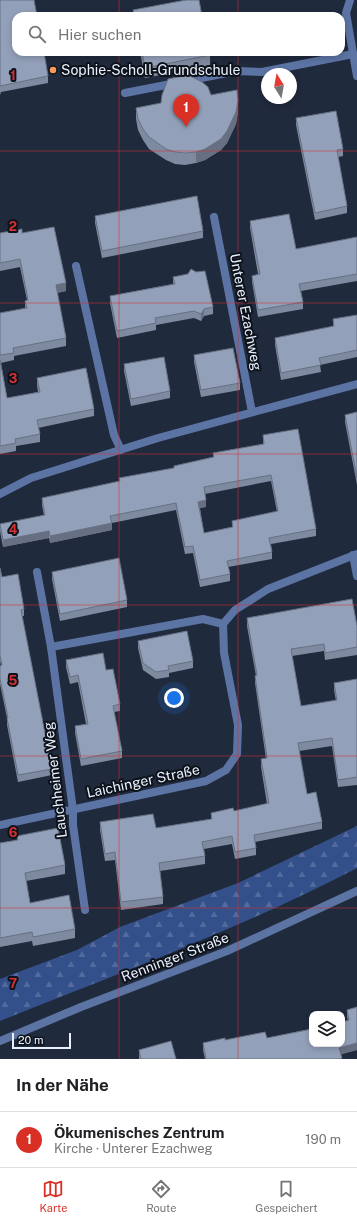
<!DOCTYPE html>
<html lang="de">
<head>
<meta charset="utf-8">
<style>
	:root { --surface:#fff; --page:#f2f2f2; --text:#202124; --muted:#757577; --line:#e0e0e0; --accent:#d93025 }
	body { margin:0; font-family:"Public Sans",sans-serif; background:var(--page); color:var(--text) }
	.controls { position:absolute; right:12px; bottom:12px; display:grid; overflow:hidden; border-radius:8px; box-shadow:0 2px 6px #0003 }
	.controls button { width:36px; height:36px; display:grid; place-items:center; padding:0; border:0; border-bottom:1px solid var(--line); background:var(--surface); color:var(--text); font:20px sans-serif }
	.compass { position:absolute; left:261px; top:68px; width:36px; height:36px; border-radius:50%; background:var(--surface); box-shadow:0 2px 6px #0003; rotate:349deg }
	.scale { position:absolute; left:12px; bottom:10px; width:59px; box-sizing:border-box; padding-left:4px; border:2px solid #eaf1fe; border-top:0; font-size:11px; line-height:14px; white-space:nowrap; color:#eaf1fe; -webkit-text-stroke:3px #0e131b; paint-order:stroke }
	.you { position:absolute; left:174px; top:698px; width:14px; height:14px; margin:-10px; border:3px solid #fff; border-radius:50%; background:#1a73e8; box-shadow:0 0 0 6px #1a73e833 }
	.badge { display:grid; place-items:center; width:26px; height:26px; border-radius:50%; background:var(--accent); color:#fff; font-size:13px; font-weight:700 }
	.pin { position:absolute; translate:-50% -33px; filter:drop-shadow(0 1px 2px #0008) }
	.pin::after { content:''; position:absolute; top:21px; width:14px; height:12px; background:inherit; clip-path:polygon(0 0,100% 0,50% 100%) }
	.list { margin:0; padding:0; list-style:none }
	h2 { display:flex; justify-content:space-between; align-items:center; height:52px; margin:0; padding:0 16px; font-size:17px }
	h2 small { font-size:13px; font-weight:400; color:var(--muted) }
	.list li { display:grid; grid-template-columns:26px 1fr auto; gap:12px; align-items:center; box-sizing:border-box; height:56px; padding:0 16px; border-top:1px solid var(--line) }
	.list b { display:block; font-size:15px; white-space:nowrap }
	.list p { margin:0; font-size:13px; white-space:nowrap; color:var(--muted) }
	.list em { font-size:13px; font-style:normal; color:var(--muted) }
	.icon { flex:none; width:22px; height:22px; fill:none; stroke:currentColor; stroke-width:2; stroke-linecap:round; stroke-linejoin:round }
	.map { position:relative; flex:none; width:357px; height:1059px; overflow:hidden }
	.search { position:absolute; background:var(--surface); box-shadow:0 2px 6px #0003; left:12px; right:12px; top:12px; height:44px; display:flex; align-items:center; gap:10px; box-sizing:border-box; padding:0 14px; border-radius:12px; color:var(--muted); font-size:15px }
	.sheet { height:108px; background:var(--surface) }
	nav { display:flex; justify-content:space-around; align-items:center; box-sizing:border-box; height:56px; border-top:1px solid var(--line); background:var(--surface); font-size:11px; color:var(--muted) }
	nav a { display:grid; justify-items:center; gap:2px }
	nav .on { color:var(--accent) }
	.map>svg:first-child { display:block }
	.forest { fill:url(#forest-firs) }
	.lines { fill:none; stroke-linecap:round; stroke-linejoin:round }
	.service { stroke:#5c74a4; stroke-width:8 }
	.minor { stroke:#5c74a4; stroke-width:8 }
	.tertiary { stroke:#5c74a4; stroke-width:8 }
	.wall { fill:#7e8a9f; fill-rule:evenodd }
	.shaded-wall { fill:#677082 }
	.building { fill:#93a0b9; stroke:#677082; fill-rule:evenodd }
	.grid { fill:none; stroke:#d73233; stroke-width:1; stroke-opacity:0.55 }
	.poi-dot { fill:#fe9b58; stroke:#0e131b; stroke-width:1.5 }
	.labels { text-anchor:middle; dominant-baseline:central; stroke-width:4; stroke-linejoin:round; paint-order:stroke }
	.poi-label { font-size:14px; fill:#eaf1fe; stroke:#0e131b; text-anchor:start }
	.street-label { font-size:14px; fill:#eaf1fe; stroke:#0e131b }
	.grid-label { font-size:13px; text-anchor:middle; font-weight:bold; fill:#d73233; stroke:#0e131b; stroke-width:4; stroke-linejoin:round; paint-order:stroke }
</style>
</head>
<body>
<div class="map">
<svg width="357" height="1059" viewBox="0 0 357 1059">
	<defs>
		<pattern id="forest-firs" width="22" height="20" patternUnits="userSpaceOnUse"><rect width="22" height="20" fill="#34508a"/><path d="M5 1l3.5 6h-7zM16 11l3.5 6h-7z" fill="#526a9c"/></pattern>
	</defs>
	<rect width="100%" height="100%" fill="#202a3d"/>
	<path class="forest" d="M357 826V868C242 928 120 973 0 1021V979L77 950 120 927 238 883Z"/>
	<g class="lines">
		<g class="service">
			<path d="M125 93 237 71 262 72 353 54"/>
			<path d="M37 572 51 647 73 810V825L85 910"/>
		</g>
		<g class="minor">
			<path d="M350 0 346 13 357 76"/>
			<path d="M214 217 252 412"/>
			<path d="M76 266 114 435 121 450"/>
			<path d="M0 494 31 478 158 438 357 384"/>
			<path d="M353 555 357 576"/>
			<path d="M51 647 203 619 223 624"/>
			<path d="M0 825 206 781 226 770 237 754 238 725 224 653 223 624 235 610 268 589 357 554"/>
		</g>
		<path class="tertiary" d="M0 1041 81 1007 227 951 357 891"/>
	</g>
	<g class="wall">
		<path d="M0 0 48 76V83L1 92 0 95Z"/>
		<path d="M140 52H209L210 55V65L145 78Z"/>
		<path d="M211 95 238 112 236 124 227 143 221 150 205 160 196 163 185 165 175 164 166 160 149 149 143 140 138 130 136 119V108Z"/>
		<path d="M296 118 343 149V156L338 157 347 206V213L315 220 296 125Z"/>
		<path d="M95 216 203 231V238L102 258 95 223Z"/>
		<path d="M250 221 296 249 357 237V281L301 291 303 302V309L258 317 252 282V276L258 274 250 228Z"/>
		<path d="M0 233H22L66 291 57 293 66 338V346L14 356V360L1 363 7 398 38 392 37 385V378L94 409V416L38 428 40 434V442L16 446V451L0 454V313L25 308V301L27 300 20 267 0 271Z"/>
		<path d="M173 277 213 307V314L204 316 201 321 194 318 156 325V330L117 338 110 303V296L173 284Z"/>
		<path d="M357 315V357L320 365 321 372 281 380 275 345V338L333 327V319Z"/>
		<path d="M194 355 240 383V390L201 397 194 362Z"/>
		<path d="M124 364 170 391V398L131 406 124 371Z"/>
		<path d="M357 412V485L345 422V415Z"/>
		<path d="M263 435 316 529V536L271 544 272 552V559L228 567 230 574V581L200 587 193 553 185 554 176 510 112 523V530L50 543 49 538 3 547 0 531V524L44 516 42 505V498L119 482V478L174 468V466L213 457V453L263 444ZM271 481 277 512 232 521V527L204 533 200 508 206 507 205 494Z"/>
		<path d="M0 568 2 577 24 609V616H22L52 769V775L18 782 7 725V718L0 684V666L1 665 0 661Z"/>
		<path d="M52 572 127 600V607L60 621 52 579Z"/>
		<path d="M247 618 357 626V655L325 660 324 651 292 656 301 706 336 701 334 690V683L357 679V785L338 787 332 746 299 751 307 794 322 822V829L255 842 256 848V855L235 859 232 844 204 849 205 856V864L160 871 163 897V904L121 910 115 860 105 861 100 830V822L156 828 211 819V813L234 811 267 804 261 767V759H266L255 683V676H256L247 626Z"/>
		<path d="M138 641 193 661V668L169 673V677L156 679 143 670 138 648Z"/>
		<path d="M66 660 106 670 120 704V711L114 712 122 751V758L81 766 75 733V726L86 724 78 682 70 684 66 667Z"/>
		<path d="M17 836 65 865V874L26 881 30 903 75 929V938L33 946 32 941 0 947V843L17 840Z"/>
		<path d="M357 1007V1050L341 1054 342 1059H205L203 1050V1043L225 1040 267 1038 348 1021 347 1017V1010Z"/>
		<path d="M139 1050 176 1059H139Z"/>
	</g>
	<g class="shaded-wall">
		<path d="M238 101V112L236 124 227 143 221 150 205 160 196 163V152Z"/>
		<path d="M66 283V291L56 293V285Z"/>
		<path d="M204 309V316L201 321V314Z"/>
		<path d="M206 500V507L198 508V502Z"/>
		<path d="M112 523V530L50 543V536Z"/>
		<path d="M49 531V538L3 547V540Z"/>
		<path d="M357 1043V1050L339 1055V1048Z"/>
	</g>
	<g class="building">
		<path d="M0 0H34L37 16H16V52H44L48 76 0 86Z"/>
		<path d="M186 0H199L202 16H135L133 10Z"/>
		<path d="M142 52H209L210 55 145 68Z"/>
		<path d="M188 75 202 82 208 87 211 95 237 90 238 101 236 112 227 131 221 139 205 149 196 152 185 153 175 152 166 149 149 137 143 129 138 119 136 108 161 103 162 95 168 79Z"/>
		<path d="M336 111 343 149 337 150 347 206 315 213 296 118Z"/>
		<path d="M197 196 203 231 102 251 95 216Z"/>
		<path d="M289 214 296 249 357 237V274L299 284 303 302 258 310 252 276 260 274 250 221Z"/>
		<path d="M54 227 66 283 56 285 66 338 13 348 14 353 0 355V313L27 308 25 301 28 300 20 259 0 263V233L22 229V233Z"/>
		<path d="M191 269 196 272 205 271 213 307 204 309 201 314 194 311 155 318 156 323 117 331 110 296 175 284 173 277 188 274Z"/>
		<path d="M357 315V350L319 358 321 365 281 373 275 338 334 326 333 319Z"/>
		<path d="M233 348 240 383 201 390 194 355Z"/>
		<path d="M164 357 170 391 131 399 124 364Z"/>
		<path d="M0 360 7 398 40 392 37 378 86 368 94 409 37 420 40 434 15 439 16 443 0 446Z"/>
		<path d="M357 412V478L345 415Z"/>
		<path d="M298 429 316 529 269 538 272 552 227 561 230 574 200 580 193 546 185 547 176 503 110 516 112 523 50 536 49 531 3 540 0 524 45 515 42 498 120 481 119 478 174 468V466L214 457 213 453 264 444 263 435ZM271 475 278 511 232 521 233 527 204 533 198 502 206 500 204 487Z"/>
		<path d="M119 558 127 600 60 614 52 572Z"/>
		<path d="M0 568 2 577 18 574 24 609 21 610 52 769 18 775 7 718H8L0 678V666L2 665 0 655Z"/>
		<path d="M352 599 357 626V647L325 653 324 644 291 649 301 706 337 700 334 683 357 679V777L338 780 332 738 298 743 307 794 316 792 322 822 254 835 256 848 235 852 232 836 202 842 205 856 159 863 163 897 121 902 115 852 105 854 100 822 153 814 156 828 212 819 211 813 233 808 234 811 269 803 261 759 267 758 255 676 257 675 247 618Z"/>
		<path d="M187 631 193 661 168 666 169 670 156 672 143 663 138 641Z"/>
		<path d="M103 653 106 670 113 669 120 704 113 706 122 751 81 759 75 726 88 724 78 675 70 677 66 660Z"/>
		<path d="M58 828 65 865 25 873 30 903 69 895 75 929 33 937 32 932 0 938V843L18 840 17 836Z"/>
		<path d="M357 1007V1043L339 1048 342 1058 339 1059H206L203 1043 225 1038V1040L265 1032 267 1038 312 1029V1044H342V1022L349 1020 347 1010Z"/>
		<path d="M171 1041 176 1059H141L139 1050Z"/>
	</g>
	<path class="grid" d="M119 0V16M238 0V16M119 52V1059M238 52V1059M0 151H357M0 303H357M0 454H357M0 605H357M0 756H357M0 908H357"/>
	<circle class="poi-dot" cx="53" cy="70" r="4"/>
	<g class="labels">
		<g class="poi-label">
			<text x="61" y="70">Sophie-Scholl-Grundschule</text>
		</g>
		<g class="street-label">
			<text transform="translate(246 312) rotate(79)">Unterer Ezachweg</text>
			<text transform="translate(55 780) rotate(-97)">Lauchheimer Weg</text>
			<text transform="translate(143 781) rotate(-12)">Laichinger Straße</text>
			<text transform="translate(175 957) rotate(-21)">Renninger Straße</text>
		</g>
	</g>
	<g class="grid-label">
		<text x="13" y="80">1</text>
		<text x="13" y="231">2</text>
		<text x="13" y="383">3</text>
		<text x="13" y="534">4</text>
		<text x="13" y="685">5</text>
		<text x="13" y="837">6</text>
		<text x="13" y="988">7</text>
	</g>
</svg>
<div class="controls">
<button><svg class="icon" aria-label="layers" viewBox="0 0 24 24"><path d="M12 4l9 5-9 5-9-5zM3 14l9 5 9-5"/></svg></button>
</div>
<svg class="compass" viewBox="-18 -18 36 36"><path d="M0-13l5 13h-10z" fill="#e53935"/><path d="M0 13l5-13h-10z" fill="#757577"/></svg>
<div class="scale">20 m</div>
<div class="you"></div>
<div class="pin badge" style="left:186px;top:127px">1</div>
<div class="search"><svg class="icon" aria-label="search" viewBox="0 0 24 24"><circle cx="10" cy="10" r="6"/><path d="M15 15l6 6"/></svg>Hier suchen</div>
</div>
<section class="sheet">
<h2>In der Nähe<small></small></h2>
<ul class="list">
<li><span class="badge">1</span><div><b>Ökumenisches Zentrum</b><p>Kirche · Unterer Ezachweg</p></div><em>190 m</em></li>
</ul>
</section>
<nav>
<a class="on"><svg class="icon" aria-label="map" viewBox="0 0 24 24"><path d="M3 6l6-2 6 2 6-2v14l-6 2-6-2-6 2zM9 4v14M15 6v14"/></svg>Karte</a>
<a><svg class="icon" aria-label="directions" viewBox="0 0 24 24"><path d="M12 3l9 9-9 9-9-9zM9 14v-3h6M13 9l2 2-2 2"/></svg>Route</a>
<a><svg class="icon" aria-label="saved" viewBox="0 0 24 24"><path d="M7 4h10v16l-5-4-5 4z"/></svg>Gespeichert</a>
</nav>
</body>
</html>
